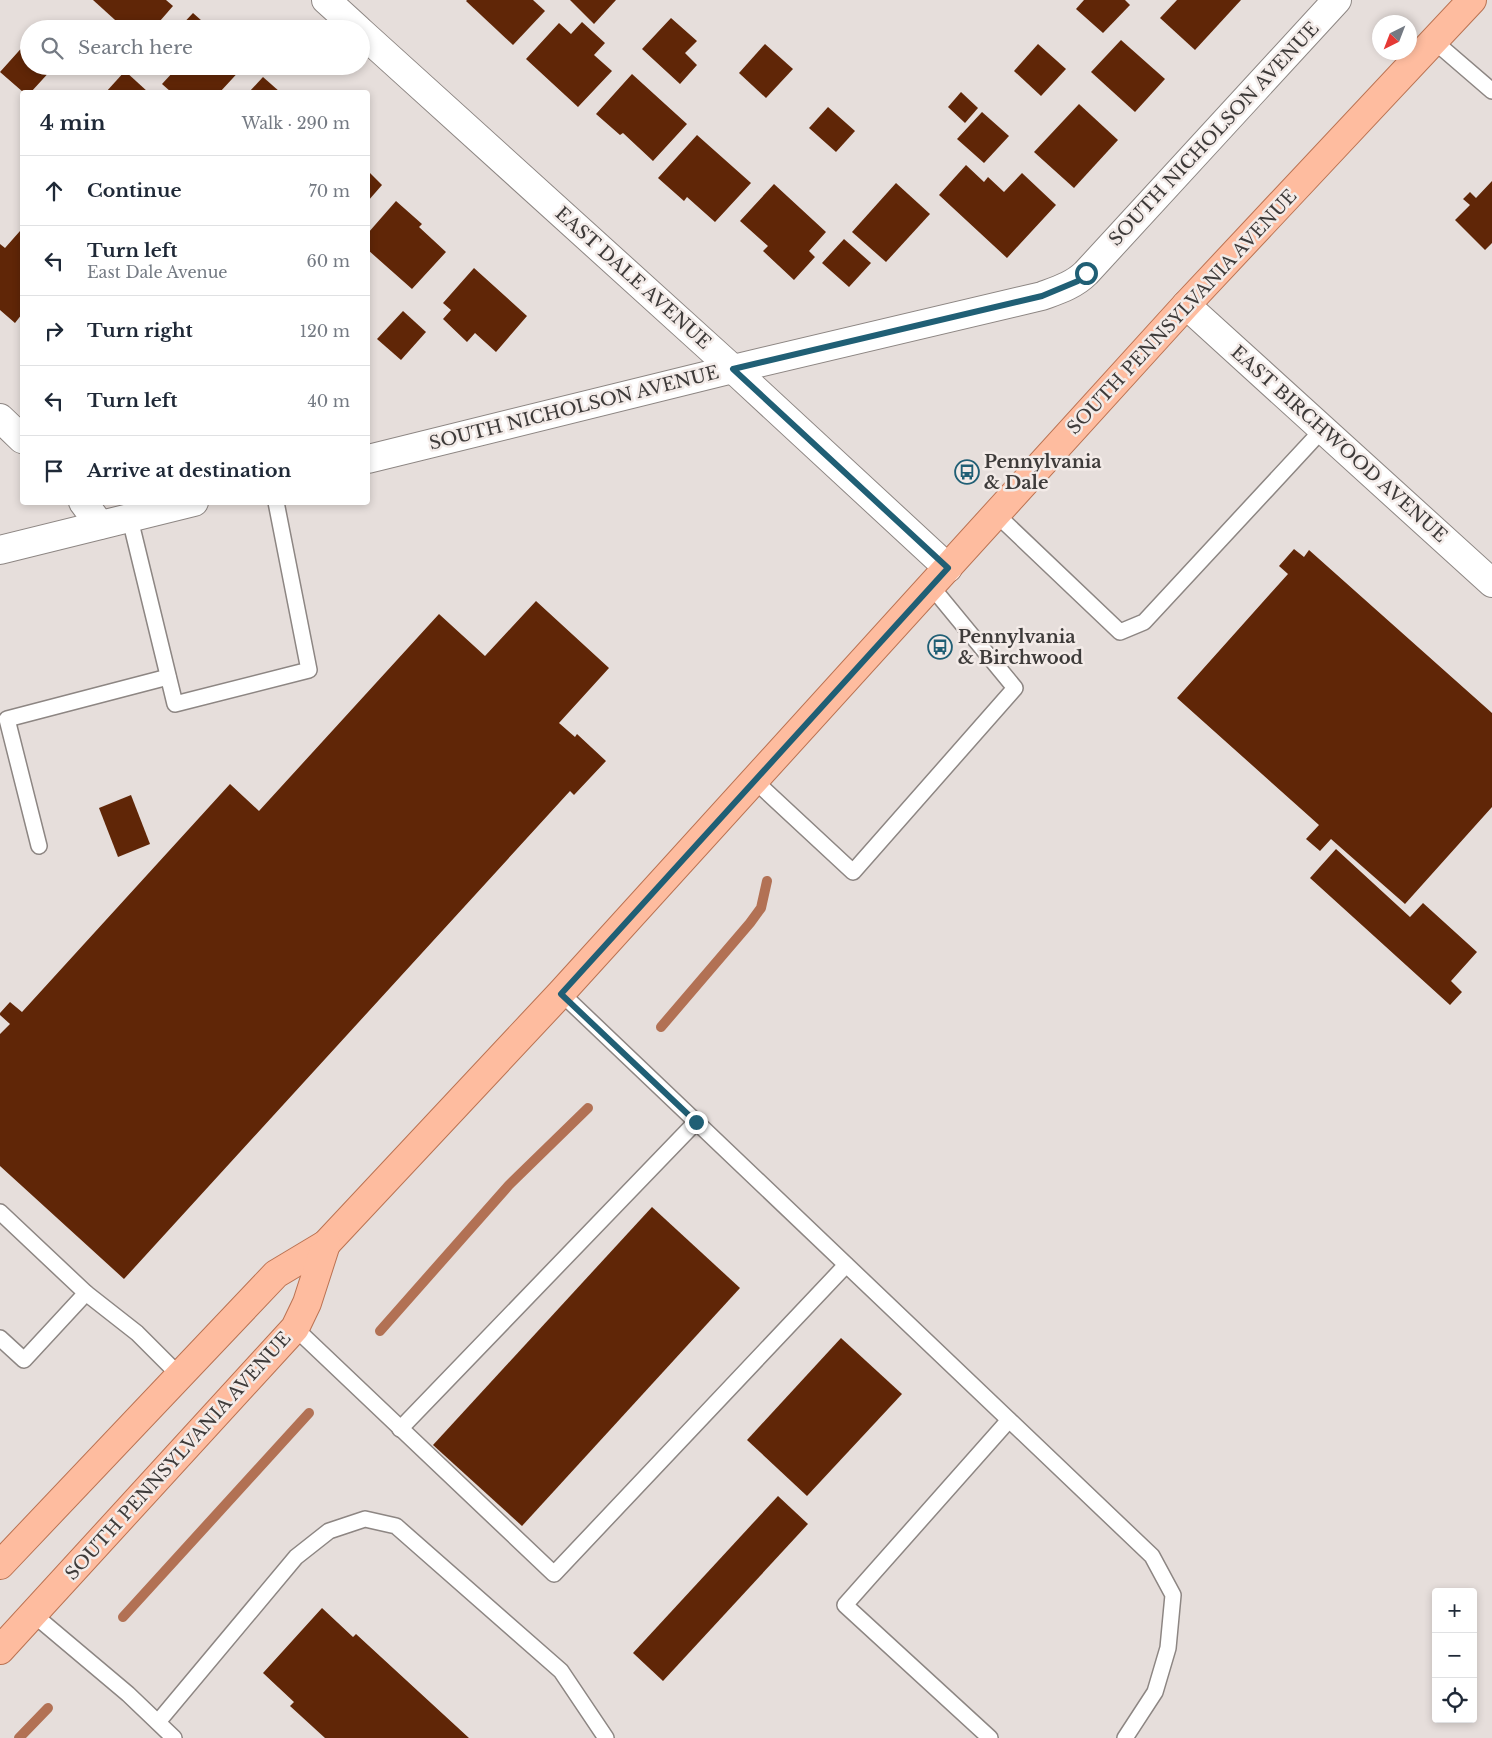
<!DOCTYPE html>
<html lang="en">
<head>
<meta charset="utf-8">
<style>
	:root { --surface:#fff; --page:#f6f6f7; --text:#1f2937; --muted:#747a83; --line:#e0e1e3 }
	body { margin:0; font-family:"Libre Baskerville",serif; background:var(--page); color:var(--text) }
	.controls { position:absolute; right:15px; bottom:15px; display:grid; overflow:hidden; border-radius:5px; box-shadow:0 2px 8px #0003 }
	.controls button { width:45px; height:45px; display:grid; place-items:center; padding:0; border:0; border-bottom:1px solid var(--line); background:var(--surface); color:var(--text); font:25px sans-serif }
	.compass { position:absolute; left:1372px; top:15px; width:45px; height:45px; border-radius:50%; background:var(--surface); box-shadow:0 2px 8px #0003; rotate:222deg }
	.stop { position:absolute; width:15px; height:15px; margin:-11px; border:4px solid #205f75; border-radius:50%; background:#fff }
	.stop.end { background:#205f75; border-color:#fff; box-shadow:0 1px 5px #0008 }
	.list { margin:0; padding:0; list-style:none }
	h2 { display:flex; justify-content:space-between; align-items:center; height:65px; margin:0; padding:0 20px; font-size:21px }
	h2 small { font-size:16px; font-weight:400; color:var(--muted) }
	.list li { display:grid; grid-template-columns:32px 1fr auto; gap:15px; align-items:center; box-sizing:border-box; height:70px; padding:0 20px; border-top:1px solid var(--line) }
	.list b { display:block; font-size:19px; white-space:nowrap }
	.list p { margin:0; font-size:16px; white-space:nowrap; color:var(--muted) }
	.list em { font-size:16px; font-style:normal; color:var(--muted) }
	.icon { flex:none; width:28px; height:28px; fill:none; stroke:currentColor; stroke-width:2; stroke-linecap:round; stroke-linejoin:round }
	.map { position:relative; flex:none; width:1492px; height:1738px; overflow:hidden }
	.search { position:absolute; background:var(--surface); box-shadow:0 2px 8px #0003; left:20px; top:20px; width:350px; height:55px; display:flex; align-items:center; gap:12px; box-sizing:border-box; padding:0 18px; border-radius:28px; color:var(--muted); font-size:19px }
	.panel { position:absolute; background:var(--surface); box-shadow:0 2px 8px #0003; left:20px; top:90px; width:350px; height:415px; border-radius:5px }
	.map>svg:first-child { display:block }
	.lines { fill:none; stroke-linecap:round; stroke-linejoin:round }
	.stream { stroke:#b27154; stroke-width:10 }
	.building { fill:#602607 }
	.service-casing { stroke:#8d8683; stroke-width:18 }
	.minor-casing { stroke:#8d8683; stroke-width:30 }
	.primary-casing { stroke:#ba7252; stroke-width:30 }
	.service { stroke:#fff; stroke-width:15 }
	.minor { stroke:#fff; stroke-width:28 }
	.primary { stroke:#febc9f; stroke-width:28 }
	.route { stroke:#205f75; stroke-width:6 }
	.labels { text-anchor:middle; dominant-baseline:central; stroke-width:5; stroke-linejoin:round; paint-order:stroke }
	.street-label { font-size:18px; fill:#3e3b3a; stroke:#f3ebe8 }
	.poi-label { font-size:18px; font-weight:bold; fill:#3e3b3a; stroke:#f3ebe8; text-anchor:start }
</style>
</head>
<body>
<div class="map">
<svg width="1492" height="1738" viewBox="0 0 1492 1738">
	<rect width="100%" height="100%" fill="#e6dedb"/>
	<g class="lines">
		<g class="stream">
			<path d="M661 1027 750 923 761 908 767 881"/>
			<path d="M380 1331 509 1185 588 1108"/>
			<path d="M123 1617 309 1413"/>
			<path d="M19 1738 48 1708"/>
		</g>
	</g>
	<g class="building">
		<path d="M93 0H166L173 6 153 29H125Z"/>
		<path d="M467 0H533L545 11 513 45 466 1Z"/>
		<path d="M570 0H616L594 24Z"/>
		<path d="M1084 0H1125L1130 5 1103 33 1076 9Z"/>
		<path d="M1177 0H1241L1195 50 1160 18Z"/>
		<path d="M193 13 211 29H178Z"/>
		<path d="M671 18 697 41 685 53 697 65 680 84 642 49Z"/>
		<path d="M582 22 605 43 594 55 612 71 578 107 526 59 559 23 571 34Z"/>
		<path d="M1121 40 1165 79 1135 112 1091 72Z"/>
		<path d="M26 43 29 46V66H51L53 68 31 92H23L0 72Z"/>
		<path d="M765 44 793 69 766 98 739 73Z"/>
		<path d="M1038 44 1066 69 1041 96 1014 71Z"/>
		<path d="M169 66H244L220 92H171L162 84 174 71Z"/>
		<path d="M125 71 148 92H106Z"/>
		<path d="M632 74 687 124 653 161 623 133 620 135 596 114Z"/>
		<path d="M263 77 280 92H249Z"/>
		<path d="M961 92 978 108 965 123 948 107Z"/>
		<path d="M1079 104 1118 140 1074 188 1034 152Z"/>
		<path d="M828 107 855 131 836 152 809 128Z"/>
		<path d="M982 112 1009 136 984 163 957 139Z"/>
		<path d="M697 135 751 183 715 222 687 197 684 201 658 178Z"/>
		<path d="M966 165 984 182 988 177 1004 192 1022 173 1056 205 1007 258 939 195Z"/>
		<path d="M368 171 382 185 368 201Z"/>
		<path d="M1492 181V243L1485 250 1455 220 1470 205 1463 199 1470 192 1476 198Z"/>
		<path d="M896 183 930 214 886 262 852 232Z"/>
		<path d="M774 184 826 232 809 251 815 257 794 280 763 251 768 246 740 221Z"/>
		<path d="M396 201 422 224 419 227 446 252 412 289 368 250V233Z"/>
		<path d="M20 231 22 233V314L15 323 0 310V244L5 248Z"/>
		<path d="M844 239 871 263 849 287 822 263Z"/>
		<path d="M474 268 527 316 496 352 475 333 467 342 443 319 451 310 443 303Z"/>
		<path d="M403 311 426 332 401 360 377 339Z"/>
		<path d="M1294 549 1304 557 1309 550 1492 713V807L1405 904 1331 839 1320 851 1306 839 1319 825 1177 698 1288 574 1279 566Z"/>
		<path d="M536 601 609 668 559 723 575 737 577 734 606 761 574 795 570 791 124 1279 0 1166V1034L10 1024 0 1015V1013L10 1002 22 1012 230 784 259 811 439 614 485 656Z"/>
		<path d="M131 795 150 844 118 857 99 808Z"/>
		<path d="M1336 849 1410 917 1423 903 1477 952 1451 981 1462 992 1450 1005 1310 878Z"/>
		<path d="M652 1207 740 1288 522 1526 433 1445Z"/>
		<path d="M841 1338 902 1394 807 1496 747 1440Z"/>
		<path d="M778 1496 808 1524 663 1681 633 1653Z"/>
		<path d="M322 1608 353 1637 356 1634 469 1738H325L290 1706 294 1702 263 1673Z"/>
	</g>
	<g class="lines">
		<g class="service-casing">
			<g id="service">
				<path d="M1434 41 1492 91"/>
				<path d="M996 514 1120 632 1144 622 1323 429"/>
				<path d="M130 519 175 704 309 670 276 502"/>
				<path d="M754 780 853 872 1015 688 931 586"/>
				<path d="M39 846 7 719 168 677"/>
				<path d="M561 993 1152 1556 1173 1595 1168 1648 1155 1692 1125 1738"/>
				<path d="M0 1212 86 1293 24 1360 0 1338"/>
				<path d="M86 1293 137 1333 180 1376"/>
				<path d="M295 1328 554 1574 846 1265"/>
				<path d="M400 1429 696 1122"/>
				<path d="M33 1614 128 1694 174 1738"/>
				<path d="M158 1722 296 1557 329 1531 365 1519 396 1526 561 1671 606 1738"/>
				<path d="M990 1738 845 1605 1009 1420"/>
			</g>
		</g>
		<g class="minor-casing">
			<g id="minor">
				<path d="M326 0 358 29"/>
				<path d="M361 32 733 369 948 568"/>
				<path d="M1186 305 1492 583"/>
				<path d="M0 418 22 439"/>
				<path d="M368 459 733 369 1042 296C1058 290 1074 285 1086 273L1337 0"/>
				<path d="M83 502 100 525"/>
				<path d="M0 550 194 502"/>
			</g>
		</g>
		<g class="primary-casing">
			<g id="primary">
				<path d="M0 1565 276 1274 326 1244 561 993 1186 305 1472 0"/>
				<path d="M0 1650 295 1328 307 1303 326 1244"/>
			</g>
		</g>
		<use href="#service" class="service"/>
		<use href="#minor" class="minor"/>
		<use href="#primary" class="primary"/>
	</g>
	<g class="lines">
		<path class="route" d="M696 1122 561 994 948 568 733 369 1042 296 1078 281 1086 273"/>
	</g>
	<defs>
		<g id="bus-ring" transform="scale(1.25)"><circle r="9.5" fill="#f3ebe8" stroke="#205f75" stroke-width="1.5"/><path d="M-5-6H5V4H4V6H2V4H-2V6H-4V4H-5ZM-3.5-4V0h7V-4ZM-3.5 1.2v1.5H-2V1.2ZM2 1.2v1.5H3.5V1.2Z" fill="#205f75"/></g>
	</defs>
	<g fill-rule="evenodd">
		<use href="#bus-ring" x="967" y="472"/>
		<use href="#bus-ring" x="940" y="647"/>
	</g>
	<g class="labels">
		<g class="street-label">
			<text transform="translate(1214 134) rotate(-47)">SOUTH NICHOLSON AVENUE</text>
			<text transform="translate(633 278) rotate(42)">EAST DALE AVENUE</text>
			<text transform="translate(1182 312) rotate(-47)">SOUTH PENNSYLVANIA AVENUE</text>
			<text transform="translate(574 408) rotate(-14)">SOUTH NICHOLSON AVENUE</text>
			<text transform="translate(1339 444) rotate(42)">EAST BIRCHWOOD AVENUE</text>
			<text transform="translate(178 1456) rotate(-48)">SOUTH PENNSYLVANIA AVENUE</text>
		</g>
		<g class="poi-label">
			<text x="984" y="462">Pennylvania<tspan x="984" dy="21">&amp; Dale</tspan></text>
			<text x="958" y="637">Pennylvania<tspan x="958" dy="21">&amp; Birchwood</tspan></text>
		</g>
	</g>
</svg>
<div class="controls">
<button>+</button>
<button>−</button>
<button><svg class="icon" aria-label="locate" viewBox="0 0 24 24"><circle cx="12" cy="12" r="6"/><path d="M12 2v4M12 18v4M2 12h4M18 12h4"/></svg></button>
</div>
<svg class="compass" viewBox="-18 -18 36 36"><path d="M0-13l5 13h-10z" fill="#e53935"/><path d="M0 13l5-13h-10z" fill="#747a83"/></svg>
<div class="stop" style="left:1086px;top:273px"></div>
<div class="stop end" style="left:696px;top:1122px"></div>
<div class="search"><svg class="icon" aria-label="search" viewBox="0 0 24 24"><circle cx="10" cy="10" r="6"/><path d="M15 15l6 6"/></svg>Search here</div>
<section class="panel">
<h2>4 min<small>Walk · 290 m</small></h2>
<ul class="list">
<li><svg class="icon" aria-label="ahead" viewBox="0 0 24 24"><path d="M12 20V5M6 11l6-6 6 6"/></svg><div><b>Continue</b></div><em>70 m</em></li>
<li><svg class="icon" aria-label="left" viewBox="0 0 24 24"><path d="M17 20v-9H6M10 6l-5 5 5 5"/></svg><div><b>Turn left</b><p>East Dale Avenue</p></div><em>60 m</em></li>
<li><svg class="icon" aria-label="right" viewBox="0 0 24 24"><path d="M7 20v-9h11M14 6l5 5-5 5"/></svg><div><b>Turn right</b></div><em>120 m</em></li>
<li><svg class="icon" aria-label="left" viewBox="0 0 24 24"><path d="M17 20v-9H6M10 6l-5 5 5 5"/></svg><div><b>Turn left</b></div><em>40 m</em></li>
<li><svg class="icon" aria-label="arrive" viewBox="0 0 24 24"><path d="M6 21V4h12l-3 4 3 4H6"/></svg><div><b>Arrive at destination</b></div></li>
</ul>
</section>
</div>
</body>
</html>
